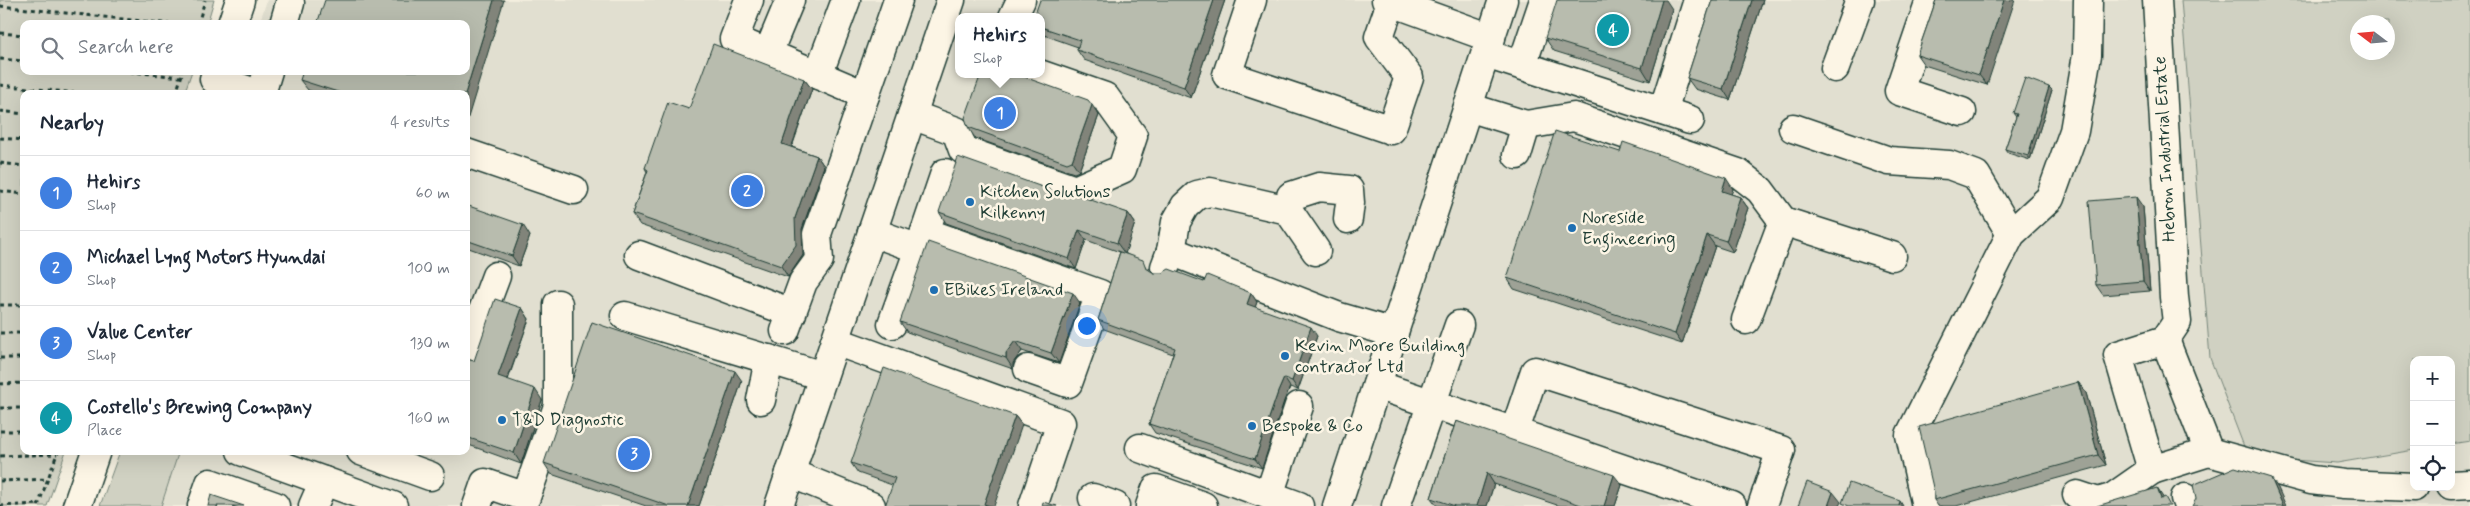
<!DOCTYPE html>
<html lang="en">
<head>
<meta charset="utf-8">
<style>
	:root { --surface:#fff; --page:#f2f2f3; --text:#1f2937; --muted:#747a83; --line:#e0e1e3; --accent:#b45309 }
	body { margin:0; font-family:Mynerve,sans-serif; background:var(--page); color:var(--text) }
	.controls { position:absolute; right:15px; bottom:15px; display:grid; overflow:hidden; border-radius:10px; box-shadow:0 5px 20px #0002 }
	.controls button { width:45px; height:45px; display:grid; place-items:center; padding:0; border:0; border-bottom:1px solid var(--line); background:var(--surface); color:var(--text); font:25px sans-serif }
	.compass { position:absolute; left:2350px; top:15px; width:45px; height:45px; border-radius:50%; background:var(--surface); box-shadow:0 5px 20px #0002; rotate:286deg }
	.you { position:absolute; left:1086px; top:325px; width:18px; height:18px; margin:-12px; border:4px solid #fff; border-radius:50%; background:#1a73e8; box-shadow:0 0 0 8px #1a73e833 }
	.badge { display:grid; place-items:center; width:32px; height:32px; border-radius:50%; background:var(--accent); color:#fff; font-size:16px; font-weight:700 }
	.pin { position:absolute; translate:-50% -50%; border:2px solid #fff; box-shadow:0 1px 5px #0006 }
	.popup { position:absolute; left:955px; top:13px; width:90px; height:65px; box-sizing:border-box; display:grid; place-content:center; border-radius:10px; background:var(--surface); filter:drop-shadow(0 1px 4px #0005); font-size:16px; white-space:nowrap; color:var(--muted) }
	.popup b { font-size:19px; color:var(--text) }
	.popup::after { content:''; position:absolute; left:50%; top:100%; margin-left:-10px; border:10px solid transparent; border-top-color:var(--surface) }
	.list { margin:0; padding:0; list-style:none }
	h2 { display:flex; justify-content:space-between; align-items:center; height:65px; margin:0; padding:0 20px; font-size:21px }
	h2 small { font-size:16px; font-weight:400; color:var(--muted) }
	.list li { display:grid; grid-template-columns:32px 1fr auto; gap:15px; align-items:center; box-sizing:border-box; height:75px; padding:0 20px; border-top:1px solid var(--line) }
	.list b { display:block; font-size:19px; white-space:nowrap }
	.list p { margin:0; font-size:16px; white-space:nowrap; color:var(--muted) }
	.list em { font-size:16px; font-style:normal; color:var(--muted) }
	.icon { flex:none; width:28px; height:28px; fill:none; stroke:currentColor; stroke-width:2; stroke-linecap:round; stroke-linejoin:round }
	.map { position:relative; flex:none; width:2470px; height:506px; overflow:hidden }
	.search { position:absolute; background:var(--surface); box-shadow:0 5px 20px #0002; left:20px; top:20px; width:450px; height:55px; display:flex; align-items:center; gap:12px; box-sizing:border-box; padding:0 18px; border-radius:10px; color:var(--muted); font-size:19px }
	.panel { position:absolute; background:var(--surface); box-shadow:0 5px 20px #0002; left:20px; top:90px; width:450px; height:365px; border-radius:10px }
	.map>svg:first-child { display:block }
	.built { fill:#e1dfd0; fill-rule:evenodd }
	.green { fill:#d0d1c2; stroke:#78877b; fill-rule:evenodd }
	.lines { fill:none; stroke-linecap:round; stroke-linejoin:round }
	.minor-casing { stroke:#1f3d34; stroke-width:31 }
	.path { stroke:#1f3d34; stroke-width:3; stroke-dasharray:4 4; stroke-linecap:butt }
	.minor { stroke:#fcf5e5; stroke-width:28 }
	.wall { fill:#9ea296; stroke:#1f3d34 }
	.shaded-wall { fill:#81847a; stroke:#1f3d34 }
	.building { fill:#b8bcae; stroke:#1f3d34 }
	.poi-dot { fill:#1f6fb2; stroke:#fcf5e5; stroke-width:2 }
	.labels { text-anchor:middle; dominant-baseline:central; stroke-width:5; stroke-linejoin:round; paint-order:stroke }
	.street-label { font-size:18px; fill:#1f3d34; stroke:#fcf5e5 }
	.poi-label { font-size:18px; fill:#1f3d34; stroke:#fcf5e5; text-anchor:start }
</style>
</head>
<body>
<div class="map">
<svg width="2470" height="506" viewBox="0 0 2470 506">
	<rect width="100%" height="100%" fill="#f3eede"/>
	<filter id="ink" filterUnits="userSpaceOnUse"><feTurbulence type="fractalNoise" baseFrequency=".02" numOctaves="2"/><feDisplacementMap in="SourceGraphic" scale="10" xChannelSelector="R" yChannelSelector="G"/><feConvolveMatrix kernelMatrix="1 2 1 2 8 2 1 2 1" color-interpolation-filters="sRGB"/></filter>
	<g filter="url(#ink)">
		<path class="built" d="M267 0H2181L2210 358 2337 463 2414 450V487H2451V444L2470 441V506H103L122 451H466V94H236L243 71H466V24H259ZM959 17H1041V74H959Z"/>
		<g class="green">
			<path d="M0 0H214L207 24H24V71H192L184 94H24V451H66L47 506H0Z"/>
			<path d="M2181 0H2470V441L2451 444V360H2414V450L2337 463 2248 457 2210 358ZM2358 22H2388V52H2358Z"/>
			<path d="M120 451H179L161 506H100Z"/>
		</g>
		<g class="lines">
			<g class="minor-casing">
				<g id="minor">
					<path d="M749 0 734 39 865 95"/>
					<path d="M1252 0 1227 75 1391 130 1409 77 1379 37 1391 2"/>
					<path d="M1386 0 1491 38"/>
					<path d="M1930 0 1899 91 1962 112"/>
					<path d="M2157 0 2174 297 2177 322 2165 340 2209 452 2152 470 2118 355 2165 340"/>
					<path d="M1013 17 1021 0"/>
					<path d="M232 24 240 0"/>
					<path d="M284 24 290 3"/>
					<path d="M768 53 790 0"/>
					<path d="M1486 54 1690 120"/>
					<path d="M1522 65 1544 0"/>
					<path d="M1835 68 1860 0"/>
					<path d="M818 75 846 0"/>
					<path d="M214 79 258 94"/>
					<path d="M261 94 268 71"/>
					<path d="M1468 107 1526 125 1517 155"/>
					<path d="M1663 111 1698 0"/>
					<path d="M912 115 956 131 963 150 1075 190 1122 169 1133 136 1105 97 1039 74"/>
					<path d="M1526 125 1574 117 1738 173 1760 190 1783 221 1746 320"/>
					<path d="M1793 128 1889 161 1949 165 1976 175 2011 234"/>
					<path d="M466 153 574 190"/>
					<path d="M1288 210 1291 196 1319 187 1349 190 1350 203 1348 219"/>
					<path d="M1783 221 1892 256"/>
					<path d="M872 232 919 249 925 232 1100 294 1068 383 1028 369"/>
					<path d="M925 232 945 173"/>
					<path d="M1171 251 1176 222 1185 206 1197 195 1210 192 1288 210 1316 251"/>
					<path d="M639 255 792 313"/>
					<path d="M1165 267 1171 251 1339 317 1394 333"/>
					<path d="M625 316 823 376"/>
					<path d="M892 324 919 249"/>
					<path d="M785 331 803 282 819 260 817 234 898 0"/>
					<path d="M835 341 1061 423 1033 506"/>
					<path d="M466 356 496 276"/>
					<path d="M1377 385 1732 506"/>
					<path d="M761 400 769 359"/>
					<path d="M1514 433 1535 371 1781 450 1762 506"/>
					<path d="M1140 448 1299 506"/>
					<path d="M241 451 393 506"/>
					<path d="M361 451 430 476"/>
					<path d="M2209 452 2311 480 2344 484 2414 487"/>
					<path d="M790 473 871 506"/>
					<path d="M2451 485 2470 484"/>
					<path d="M1269 495 1299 406"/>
					<path d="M2077 495 2098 502 2112 498 2152 470"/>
					<path d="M1093 498 1115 506"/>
					<path d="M2185 498 2188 506"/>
					<path d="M77 506 96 451"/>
					<path d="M202 506 210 483 275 506"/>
					<path d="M313 506 324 481"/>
					<path d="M477 506 485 483 526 497 558 406V304"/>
					<path d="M779 506 951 0"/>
					<path d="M1150 506 1156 489 1203 506"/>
					<path d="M1337 506 1503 0"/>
					<path d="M1396 506 1459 325"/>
					<path d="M1926 506 1910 435 2011 234 2050 198 2074 131 2087 55 2088 0"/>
				</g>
			</g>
			<g class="path">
				<path d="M0 6 170 24"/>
				<path d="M198 24 205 0"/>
				<path d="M0 33 24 35"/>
				<path d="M0 59 24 61"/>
				<path d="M122 71 181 77"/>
				<path d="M0 85 85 94"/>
				<path d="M176 94 183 71"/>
				<path d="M0 111 24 114"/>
				<path d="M0 138 24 140"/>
				<path d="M0 163 24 166"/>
				<path d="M0 191 24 194"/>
				<path d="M0 305H24"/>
				<path d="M0 333H24"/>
				<path d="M0 358H24"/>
				<path d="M0 384 24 383"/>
				<path d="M0 408H24"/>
				<path d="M0 431H24"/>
				<path d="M0 456 57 454"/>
				<path d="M0 481 48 479"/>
				<path d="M0 506 39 504"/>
				<path d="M38 506 58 451"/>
			</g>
			<use href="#minor" class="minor"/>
		</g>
		<g class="wall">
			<path d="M1225 0 1191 98 1084 60 1077 50 1078 47 1041 34V17Z"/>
			<path d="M1712 0H1763L1730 100 1695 89 1687 78Z"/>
			<path d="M1936 0 1987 85 1924 65 1917 55Z"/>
			<path d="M1672 9 1650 81 1554 51 1545 38Z"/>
			<path d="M1027 78 1099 115 1079 171 1074 173 975 138 968 127Z"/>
			<path d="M804 79 812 89 792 147 817 156 824 166 802 229 803 255 788 277 640 225 632 214 647 172 645 168 689 109Z"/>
			<path d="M300 80 466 94H318L308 90Z"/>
			<path d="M2049 87 2052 90 2030 160 2008 153 2005 149 2016 117 2013 113Z"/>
			<path d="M1733 189 1731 194 1740 197 1748 208 1733 252 1715 246 1682 344 1514 289 1507 278Z"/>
			<path d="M1062 194 1128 213 1135 223 1125 253 1150 269 1154 273 1204 282 1251 293 1257 302 1255 307 1317 336 1298 390 1290 387 1284 401 1262 468 1155 433 1149 424 1173 354 1104 329 1098 320 1120 252 1086 240 1076 269 946 223 939 212Z"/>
			<path d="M466 205 530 236 519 266 466 247Z"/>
			<path d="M2143 207 2150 291 2103 295 2096 285Z"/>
			<path d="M1080 303 1059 363 1022 351 1013 363V369L907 332 900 322Z"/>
			<path d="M522 308 529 319 508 380 542 400 521 464 466 444V359L474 361Z"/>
			<path d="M742 381 699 506H646L551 474 544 463Z"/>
			<path d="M2078 382 2086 393 2106 465 1956 506H1938L1934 500V492Z"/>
			<path d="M1015 416 1022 425 892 485 858 473 851 463Z"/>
			<path d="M1456 421 1622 485 1615 506H1560L1494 484 1487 506H1437L1431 498Z"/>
		</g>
		<g class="shaded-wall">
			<path d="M494 0H504L466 124V94H465Z"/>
			<path d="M1214 0H1225L1191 98 1184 87Z"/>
			<path d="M1662 0H1666L1672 9 1650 81 1642 68Z"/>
			<path d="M1752 0H1763L1730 100 1723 89Z"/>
			<path d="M2004 0H2015L1987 85 1979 75Z"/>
			<path d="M804 79 812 89 789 154 782 144Z"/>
			<path d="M2049 87 2052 90 2030 160 2028 156Z"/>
			<path d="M1092 105 1099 115 1079 171 1072 161Z"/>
			<path d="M817 156 824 166 802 229 803 255 788 277 781 266 795 218Z"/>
			<path d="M1726 178 1733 189 1729 201 1722 191Z"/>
			<path d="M1740 197 1748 208 1733 252 1726 241Z"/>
			<path d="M2136 197 2143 207 2150 291 2143 281Z"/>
			<path d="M1128 213 1135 223 1125 254 1117 243Z"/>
			<path d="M523 225 530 236 519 266 512 256Z"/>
			<path d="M1079 230 1086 240 1076 269 1069 259Z"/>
			<path d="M1707 235 1715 246 1682 344 1675 334Z"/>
			<path d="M1073 293 1080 303 1059 363 1051 353Z"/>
			<path d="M1251 293 1257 302 1253 313 1247 304Z"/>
			<path d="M522 308 529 319 505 387 498 376Z"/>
			<path d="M1311 327 1317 336 1298 390 1292 381Z"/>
			<path d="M1015 341 1022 351 1013 363V369L1006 358V353Z"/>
			<path d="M735 371 742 381 699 506H688Z"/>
			<path d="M1284 378 1290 387 1284 401 1262 468 1255 459 1278 392Z"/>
			<path d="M2078 382 2086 393 2106 465 2098 455Z"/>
			<path d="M535 389 542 400 521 464 514 453Z"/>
			<path d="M1015 416 1022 425 994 506H986L984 504Z"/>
			<path d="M1487 473 1494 484 1487 506H1477Z"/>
			<path d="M1614 475 1622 485 1615 506H1604Z"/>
			<path d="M2271 478 2278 488 2286 506H2283Z"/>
			<path d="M2157 488 2164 499H2161Z"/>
			<path d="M1833 492 1841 502 1839 506H1828Z"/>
			<path d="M1900 501 1903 506H1899Z"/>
		</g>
		<g class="building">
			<path d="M325 0H494L465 94H344L300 80 303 71H466V24H317Z"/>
			<path d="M1040 0H1214L1184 87 1077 50 1080 40 1041 27V17H1034Z"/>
			<path d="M1557 0H1662L1642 68 1545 38Z"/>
			<path d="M1712 0H1752L1723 89 1687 78Z"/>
			<path d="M1936 0H2004L1979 75 1917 55Z"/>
			<path d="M713 44 804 79 782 144 817 156 795 218 796 245 781 266 632 214 648 170 645 168 668 102 689 109Z"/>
			<path d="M981 74H1022L1027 78 1088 100 1092 105 1072 161 1067 163 968 127 965 118Z"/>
			<path d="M2025 78 2049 87 2028 156 2005 149 2017 114 2013 113Z"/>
			<path d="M1555 131 1620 152 1623 142 1723 177 1726 178 1722 191 1740 197 1726 241 1707 235 1675 334 1507 278Z"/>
			<path d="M958 157 1062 194H1074L1128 213 1117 243 1079 230 1069 259 939 212Z"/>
			<path d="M2136 197 2143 281 2096 285 2089 201Z"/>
			<path d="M466 205 523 225 512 256 466 240Z"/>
			<path d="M928 242 1073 293 1051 353 1015 341 1006 353V358L900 322Z"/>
			<path d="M1120 252 1143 260 1146 268 1154 273H1162L1169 269 1204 282 1207 275 1251 293 1247 304 1311 327 1292 381 1284 378 1278 392 1255 459 1149 424 1175 348 1098 320Z"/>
			<path d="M495 299 522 308 498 376 535 389 514 453 466 437V359L474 361Z"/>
			<path d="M592 322 735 371 688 506H669L544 463Z"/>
			<path d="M884 368 1015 416 984 504 990 506H885L895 478 851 463Z"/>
			<path d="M2078 382 2098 455 1934 500V492L1919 427Z"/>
			<path d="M1456 421 1614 475 1604 506H1584L1487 473 1477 506H1455L1431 498Z"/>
			<path d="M2235 467 2271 478 2283 506H2192L2196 499 2193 485Z"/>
			<path d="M1807 482 1833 492 1828 506H1798Z"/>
			<path d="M1849 483 1900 501 1899 506H1849L1842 503Z"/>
			<path d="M2157 488 2161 499 2165 497 2170 506H2097Z"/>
			<path d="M211 495 244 506H208Z"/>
			<path d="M1043 502 1057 506H1042Z"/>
		</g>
	</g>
	<g class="poi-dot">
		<circle cx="970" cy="202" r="5"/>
		<circle cx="1572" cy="228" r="5"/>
		<circle cx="934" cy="290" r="5"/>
		<circle cx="1285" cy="356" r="5"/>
		<circle cx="502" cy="420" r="5"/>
		<circle cx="1252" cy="426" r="5"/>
	</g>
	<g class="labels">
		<g class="street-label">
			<text transform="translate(2165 149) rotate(-93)">Hebron Industrial Estate</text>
		</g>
		<g class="poi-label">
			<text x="980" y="192">Kitchen Solutions<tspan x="980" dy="21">Kilkenny</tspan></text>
			<text x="1582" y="218">Noreside<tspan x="1582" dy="21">Engineering</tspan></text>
			<text x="944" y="290">EBikes Ireland</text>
			<text x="1295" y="346">Kevin Moore Building<tspan x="1295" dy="21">contractor Ltd</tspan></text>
			<text x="512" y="420">T&amp;D Diagnostic</text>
			<text x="1262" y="426">Bespoke &amp; Co</text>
		</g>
	</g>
</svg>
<div class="controls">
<button>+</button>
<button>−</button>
<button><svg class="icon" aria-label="locate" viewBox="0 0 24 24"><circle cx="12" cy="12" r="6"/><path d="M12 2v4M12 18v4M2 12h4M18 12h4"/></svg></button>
</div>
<svg class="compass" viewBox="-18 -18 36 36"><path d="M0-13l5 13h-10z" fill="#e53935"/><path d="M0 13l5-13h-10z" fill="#747a83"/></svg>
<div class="you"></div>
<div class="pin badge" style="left:1000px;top:113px;background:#3f7fe0">1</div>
<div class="popup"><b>Hehirs</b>Shop</div>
<div class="pin badge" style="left:747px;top:191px;background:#3f7fe0">2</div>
<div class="pin badge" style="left:634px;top:454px;background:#3f7fe0">3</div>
<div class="pin badge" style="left:1613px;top:30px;background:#0f9aa8">4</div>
<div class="search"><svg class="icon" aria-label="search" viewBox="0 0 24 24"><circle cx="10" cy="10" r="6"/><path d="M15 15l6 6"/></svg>Search here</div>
<section class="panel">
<h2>Nearby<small>4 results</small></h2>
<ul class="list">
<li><span class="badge" style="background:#3f7fe0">1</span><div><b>Hehirs</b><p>Shop</p></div><em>60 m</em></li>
<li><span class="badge" style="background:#3f7fe0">2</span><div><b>Michael Lyng Motors Hyundai</b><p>Shop</p></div><em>100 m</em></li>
<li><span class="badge" style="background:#3f7fe0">3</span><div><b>Value Center</b><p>Shop</p></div><em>130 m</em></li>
<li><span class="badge" style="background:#0f9aa8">4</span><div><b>Costello's Brewing Company</b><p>Place</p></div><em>160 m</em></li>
</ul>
</section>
</div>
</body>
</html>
